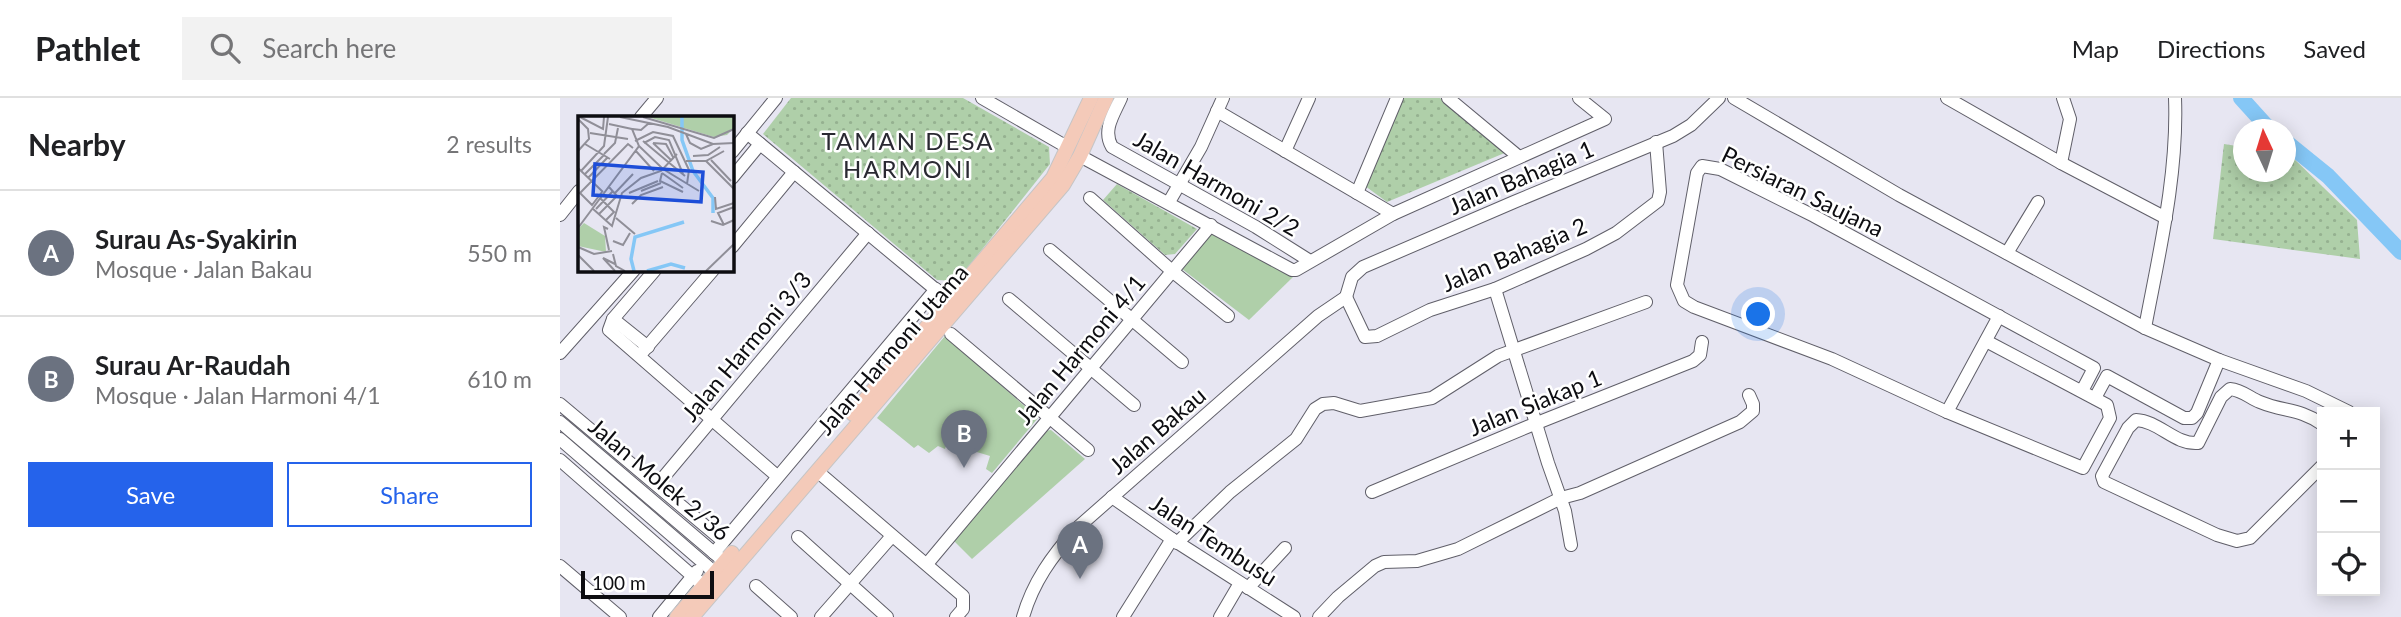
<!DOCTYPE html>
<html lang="en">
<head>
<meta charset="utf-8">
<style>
	:root { --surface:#fff; --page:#f2f2f2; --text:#202124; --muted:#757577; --line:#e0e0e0; --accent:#2563eb }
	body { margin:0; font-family:Lato,sans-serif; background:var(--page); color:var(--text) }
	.controls { position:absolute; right:21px; bottom:21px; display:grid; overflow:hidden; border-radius:0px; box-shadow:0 4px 18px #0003 }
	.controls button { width:63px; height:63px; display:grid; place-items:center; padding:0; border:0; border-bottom:2px solid var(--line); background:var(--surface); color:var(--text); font:35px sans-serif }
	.compass { position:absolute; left:1673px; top:21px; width:63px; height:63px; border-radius:50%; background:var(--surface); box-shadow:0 4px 18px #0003; rotate:356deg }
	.scale { position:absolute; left:21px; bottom:18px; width:133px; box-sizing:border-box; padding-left:7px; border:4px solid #0d0d11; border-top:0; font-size:19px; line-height:24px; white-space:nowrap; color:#0d0d11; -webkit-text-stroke:5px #fff; paint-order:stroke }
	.you { position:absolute; left:1199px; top:217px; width:24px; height:24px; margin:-18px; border:5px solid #fff; border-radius:50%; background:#1a73e8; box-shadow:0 0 0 10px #1a73e833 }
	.badge { display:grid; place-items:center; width:46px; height:46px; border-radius:50%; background:var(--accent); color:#fff; font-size:23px; font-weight:700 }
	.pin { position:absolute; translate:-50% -58px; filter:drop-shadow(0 2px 4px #0008) }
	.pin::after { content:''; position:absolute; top:37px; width:24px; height:21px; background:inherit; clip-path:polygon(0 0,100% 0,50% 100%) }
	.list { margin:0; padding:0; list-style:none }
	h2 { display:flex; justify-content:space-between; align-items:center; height:91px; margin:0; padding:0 28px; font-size:30px }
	h2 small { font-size:23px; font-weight:400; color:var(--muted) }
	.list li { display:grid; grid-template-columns:46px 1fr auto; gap:21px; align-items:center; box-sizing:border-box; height:126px; padding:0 28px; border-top:2px solid var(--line) }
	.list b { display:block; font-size:26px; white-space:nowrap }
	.list p { margin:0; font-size:23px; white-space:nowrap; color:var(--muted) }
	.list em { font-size:23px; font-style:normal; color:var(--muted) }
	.actions { display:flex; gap:14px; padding:21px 28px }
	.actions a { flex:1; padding:16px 0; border:2px solid var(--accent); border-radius:0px; text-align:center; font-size:24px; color:var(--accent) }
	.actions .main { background:var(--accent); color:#fff }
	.icon { flex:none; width:38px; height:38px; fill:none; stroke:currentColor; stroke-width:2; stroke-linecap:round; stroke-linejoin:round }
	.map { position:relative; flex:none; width:1841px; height:519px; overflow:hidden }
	header { display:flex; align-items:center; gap:42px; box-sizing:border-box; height:98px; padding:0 35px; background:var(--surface); border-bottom:2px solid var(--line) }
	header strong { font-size:33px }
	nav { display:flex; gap:38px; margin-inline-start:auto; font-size:24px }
	.search { width:490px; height:63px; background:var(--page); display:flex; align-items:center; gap:18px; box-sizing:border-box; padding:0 24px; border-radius:0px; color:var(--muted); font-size:26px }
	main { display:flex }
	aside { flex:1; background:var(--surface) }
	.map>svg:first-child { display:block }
	.grass { fill:#afcfa9 }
	.park { fill:url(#park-dots) }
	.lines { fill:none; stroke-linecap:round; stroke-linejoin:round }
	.river { stroke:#85c7f6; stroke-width:16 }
	.minor-casing { stroke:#605f69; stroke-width:14 }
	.major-casing { stroke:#c5c5c6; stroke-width:16 }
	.minor { stroke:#fff; stroke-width:12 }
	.major { stroke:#f4cab9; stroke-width:14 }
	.labels { text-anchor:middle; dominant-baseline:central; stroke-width:5; stroke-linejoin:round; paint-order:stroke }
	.street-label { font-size:23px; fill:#0d0d11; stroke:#fff }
	.neighbourhood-label { font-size:24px; letter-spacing:2px; fill:#2a2932; stroke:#fff }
	.inset-river { fill:none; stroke:#85c7f6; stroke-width:3.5 }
	.inset-road { fill:none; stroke:#908f98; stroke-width:2 }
	.view { fill:#1d4ed8; fill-opacity:0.15; stroke:#1d4ed8; stroke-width:3.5 }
	.inset-edge { fill:none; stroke:#0d0d11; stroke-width:3.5 }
</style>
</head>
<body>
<header>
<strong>Pathlet</strong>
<div class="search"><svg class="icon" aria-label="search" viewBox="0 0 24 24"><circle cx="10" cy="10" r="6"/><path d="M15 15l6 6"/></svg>Search here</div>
<nav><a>Map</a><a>Directions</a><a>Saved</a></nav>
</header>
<main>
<aside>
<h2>Nearby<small>2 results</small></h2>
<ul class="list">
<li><span class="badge" style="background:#6b7280">A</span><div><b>Surau As-Syakirin</b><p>Mosque · Jalan Bakau</p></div><em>550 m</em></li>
<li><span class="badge" style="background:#6b7280">B</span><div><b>Surau Ar-Raudah</b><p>Mosque · Jalan Harmoni 4/1</p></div><em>610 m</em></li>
</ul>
<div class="actions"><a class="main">Save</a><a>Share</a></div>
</aside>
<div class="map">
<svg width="1841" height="519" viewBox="0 0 1841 519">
	<defs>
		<pattern id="park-dots" width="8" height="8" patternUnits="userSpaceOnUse" patternTransform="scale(1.75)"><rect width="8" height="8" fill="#afcfa9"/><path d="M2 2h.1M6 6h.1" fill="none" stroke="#95b190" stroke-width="1.8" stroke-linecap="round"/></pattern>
	</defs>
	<rect width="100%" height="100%" fill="#e7e6f2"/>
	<g class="grass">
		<path d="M654 132 733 179 689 222 622 171Z"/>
		<path d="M385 238 478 320 432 375 426 371 430 358 387 345 385 351 378 348 369 355 358 347 354 350 317 320Z"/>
		<path d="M491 332 525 361 412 461 393 442 483 333Z"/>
	</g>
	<g class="park">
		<path d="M231 0H403L489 49 490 66 397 183 377 182 203 36Z"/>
		<path d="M842 0H880L947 54 827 104 805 88Z"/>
		<path d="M1664 46 1683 49 1684 74H1726V56H1729L1797 122 1800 161 1653 141Z"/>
		<path d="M557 86 637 131 615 156 605 157 543 102Z"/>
	</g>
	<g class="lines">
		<g class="river">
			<path d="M1681 0 1710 32"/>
			<path d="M1726 44 1768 78 1841 154"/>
		</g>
		<g class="minor-casing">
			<g id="minor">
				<path d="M422 0 507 49"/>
				<path d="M561 0C554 16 542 32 552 49L696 129 750 163"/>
				<path d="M888 0 959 59"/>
				<path d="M1174 0 1339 97 1585 230 1659 262 1746 293 1789 314"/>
				<path d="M1387 0 1501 65 1606 120"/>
				<path d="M657 13 833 116"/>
				<path d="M81 19 97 0"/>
				<path d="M187 35 381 196"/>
				<path d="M725 53 749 0"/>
				<path d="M172 54 216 0"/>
				<path d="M520 58 732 172H736L833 116 1045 21 1019 0"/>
				<path d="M1501 65 1510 21 1503 0"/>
				<path d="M172 80 200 46"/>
				<path d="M797 95 837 0"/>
				<path d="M530 100 612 173 668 218"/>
				<path d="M609 104 641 49 663 0"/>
				<path d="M0 117 19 93"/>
				<path d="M172 149 234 74"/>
				<path d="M490 152 622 264"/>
				<path d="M1447 155 1478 104"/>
				<path d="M95 172 53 221 49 232 217 378"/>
				<path d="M935 191 988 365 1005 413 1011 447"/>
				<path d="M786 199 792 179 803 169 954 104 1113 38 1131 27 1159 0"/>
				<path d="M786 199 805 239 817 238 870 212 935 191 1026 151 1056 135 1098 103 1100 94 1096 44"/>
				<path d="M449 201 574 307"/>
				<path d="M53 221 88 249"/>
				<path d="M1585 230C1599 155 1618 77 1615 0"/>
				<path d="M391 236 528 352"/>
				<path d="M1426 243 1547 307 1550 320 1523 370 1387 314 1272 261 1134 209 1124 203 1117 187 1137 75 1142 68 1160 71 1254 118 1534 270 1522 293"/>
				<path d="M0 255 74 172"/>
				<path d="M80 257 153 172"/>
				<path d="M1535 300 1547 278 1624 320H1632L1637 315 1659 262"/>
				<path d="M0 306 163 443"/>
				<path d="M1387 314 1439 218"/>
				<path d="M0 324 160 460"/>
				<path d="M1762 326C1739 310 1724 314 1700 304 1690 300 1682 292 1670 291L1661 299 1638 345C1615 347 1599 323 1576 322L1568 330 1542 378 1544 384 1657 437 1677 443 1690 440 1762 368"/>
				<path d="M0 341 161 480"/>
				<path d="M0 362 144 488"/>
				<path d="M257 373 403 498V511L396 519"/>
				<path d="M97 387 308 135"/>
				<path d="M812 394 967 329 1133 263 1140 257 1142 244"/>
				<path d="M552 399 612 441 734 519"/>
				<path d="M238 439 327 519"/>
				<path d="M617 445 670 394 736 341 755 311 763 306 774 305 800 313 872 300 938 258 1086 204"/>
				<path d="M154 455 376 191"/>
				<path d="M367 466 651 127"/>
				<path d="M0 468 60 519"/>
				<path d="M196 488 231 519"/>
				<path d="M688 490 725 450"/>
				<path d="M99 519 137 473"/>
				<path d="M261 519 332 438"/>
				<path d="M463 519C473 484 492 458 516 431L758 218 786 199"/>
				<path d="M563 519 612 441"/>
				<path d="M660 519 680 485"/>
				<path d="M759 519 778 499 815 468 824 464 857 463 898 451 1001 400 1020 395 1180 324 1193 313V306L1189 297"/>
			</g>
		</g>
		<g class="major-casing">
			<g id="major">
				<path d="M293 316 493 80 531 0"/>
				<path d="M117 519 172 455"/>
				<path d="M132 519 503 87 520 58 546 0"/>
			</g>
		</g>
		<use href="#minor" class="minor"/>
		<use href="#major" class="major"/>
	</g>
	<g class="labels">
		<g class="street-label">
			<text transform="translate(961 79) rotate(-23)">Jalan Bahagia 1</text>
			<text transform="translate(657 85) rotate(30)">Jalan Harmoni 2/2</text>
			<text transform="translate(1243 93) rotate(26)">Persiaran Saujana</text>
			<text transform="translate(954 156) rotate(-23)">Jalan Bahagia 2</text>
			<text transform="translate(186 248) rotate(-50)">Jalan Harmoni 3/3</text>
			<text transform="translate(332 251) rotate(-49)">Jalan Harmoni Utama</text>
			<text transform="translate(520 251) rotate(-50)">Jalan Harmoni 4/1</text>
			<text transform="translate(975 304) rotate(-22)">Jalan Siakap 1</text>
			<text transform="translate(597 332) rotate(-41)">Jalan Bakau</text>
			<text transform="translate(100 381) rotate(40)">Jalan Molek 2/36</text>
			<text transform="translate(654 442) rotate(33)">Jalan Tembusu</text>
		</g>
		<g class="neighbourhood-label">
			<text x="348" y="42">TAMAN DESA<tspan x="348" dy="28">HARMONI</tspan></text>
		</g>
	</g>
	<g transform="translate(18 18)">
		<rect width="156" height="156" fill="#e7e6f2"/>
		<path d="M70 1H156V12L149 19 136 21Z" fill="#afcfa9"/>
		<path d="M6 107 27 120 28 136 0 130V113Z" fill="#afcfa9"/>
		<path class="inset-river" d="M104 1V24L115 55 135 82V97M56 155 53 143 57 121 106 106M69 155 93 148 107 152"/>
		<path class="inset-road" d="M2 1 25 13 26 1M42 1 90 11 135 28 156 27M65 1 136 22 156 13M0 3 10 13 11 23 0 35M31 8 54 13M12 17 50 23M108 18 112 27 123 33 135 28M57 25 75 16 95 20 111 54 109 68M65 25 107 60M66 27 77 21 91 24 105 58M75 27 88 28 95 41M75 27 93 44M7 28 32 43M61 30 85 53 121 75M57 34 76 55M26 38 37 27 40 12M115 40 130 39 142 31M133 44 153 65M108 45H128L146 35M128 45 156 73M0 52 25 76M3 55 26 30 30 1M84 57 82 65 105 76M84 57 105 72M7 58 26 39M10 62 30 41M63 75 83 67M24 76 14 89 2 77 50 28 55 32M37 77 55 58M51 77 80 65M137 81 138 93 156 87M22 82 36 96 27 105M54 88 63 79 85 71M14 92 34 110 44 77 63 62 83 55 99 38M18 93 35 75M21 98 39 80 31 71M38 102 57 118M133 105 145 109 156 104M146 109 140 97 156 91M0 112 61 30 54 13 63 14 71 7M30 113 26 111 31 134M35 125 45 129 52 117M0 131 16 138 34 135M35 138 38 150 47 155M0 139 16 155M37 155 25 142 37 148M128 155 156 128"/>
		<path class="view" d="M17 48 125 56 123 86 15 79Z"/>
		<rect width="156" height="156" class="inset-edge"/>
	</g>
</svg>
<div class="controls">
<button>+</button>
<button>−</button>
<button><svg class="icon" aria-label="locate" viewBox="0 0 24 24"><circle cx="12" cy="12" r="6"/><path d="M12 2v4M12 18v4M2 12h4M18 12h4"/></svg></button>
</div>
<svg class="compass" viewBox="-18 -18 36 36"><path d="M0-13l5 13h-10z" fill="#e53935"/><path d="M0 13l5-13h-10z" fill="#757577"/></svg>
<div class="scale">100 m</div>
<div class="you"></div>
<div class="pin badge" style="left:520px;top:481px;background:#6b7280">A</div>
<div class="pin badge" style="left:404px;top:370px;background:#6b7280">B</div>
</div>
</main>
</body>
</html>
